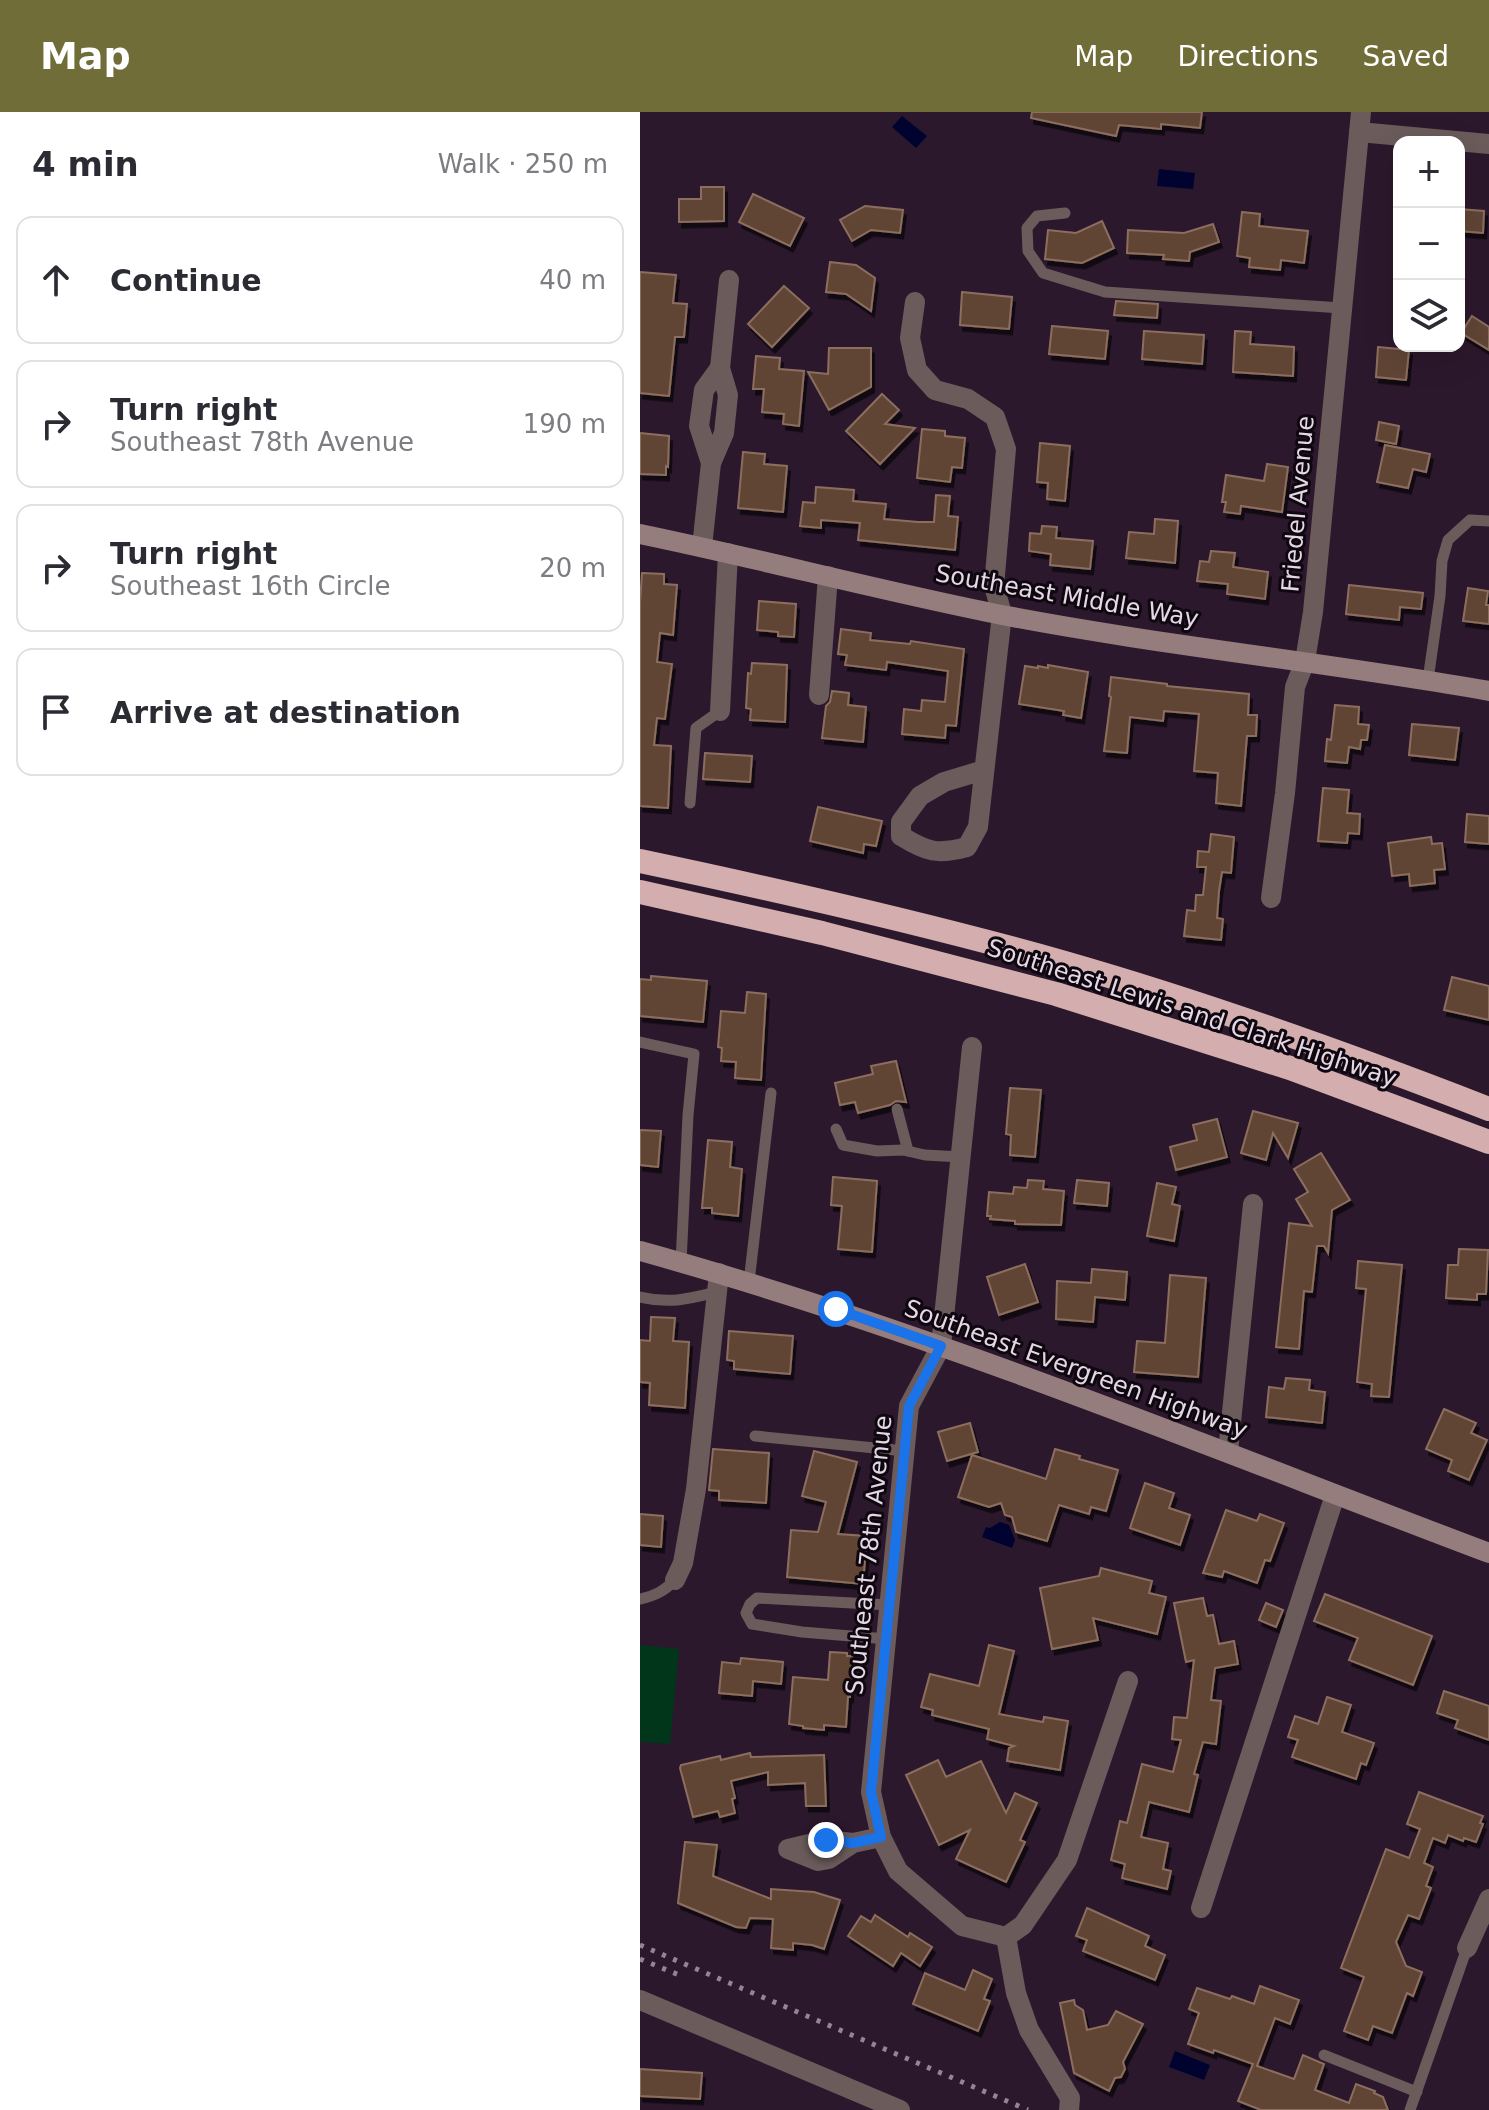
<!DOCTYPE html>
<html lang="en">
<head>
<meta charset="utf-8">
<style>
	:root { --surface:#fff; --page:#f7f7f7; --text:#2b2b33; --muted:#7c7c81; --line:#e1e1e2; --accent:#706d38 }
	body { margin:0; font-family:"DejaVu Sans",sans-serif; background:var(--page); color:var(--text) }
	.controls { position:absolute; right:24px; top:24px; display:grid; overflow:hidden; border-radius:16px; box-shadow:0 8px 32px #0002 }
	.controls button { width:72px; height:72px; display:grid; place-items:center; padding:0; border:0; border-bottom:2px solid var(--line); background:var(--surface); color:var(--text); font:40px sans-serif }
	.stop { position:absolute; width:24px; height:24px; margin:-18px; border:6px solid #1a73e8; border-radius:50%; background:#fff }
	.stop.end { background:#1a73e8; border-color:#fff; box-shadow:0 2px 8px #0008 }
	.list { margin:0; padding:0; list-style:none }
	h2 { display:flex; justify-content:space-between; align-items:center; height:104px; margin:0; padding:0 32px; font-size:34px }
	h2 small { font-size:26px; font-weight:400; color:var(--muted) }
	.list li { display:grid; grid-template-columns:52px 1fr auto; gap:24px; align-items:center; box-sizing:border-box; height:128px; margin:0 16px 16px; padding:0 16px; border:2px solid var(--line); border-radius:16px }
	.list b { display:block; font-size:30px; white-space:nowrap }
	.list p { margin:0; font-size:26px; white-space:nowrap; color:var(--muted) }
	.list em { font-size:26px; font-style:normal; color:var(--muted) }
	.icon { flex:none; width:44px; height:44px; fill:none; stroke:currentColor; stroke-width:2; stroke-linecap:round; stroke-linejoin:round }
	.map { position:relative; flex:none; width:849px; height:1998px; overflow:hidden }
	header { display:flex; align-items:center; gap:48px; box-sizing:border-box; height:112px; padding:0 40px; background:var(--accent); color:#fff }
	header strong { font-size:38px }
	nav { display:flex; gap:44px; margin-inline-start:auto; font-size:28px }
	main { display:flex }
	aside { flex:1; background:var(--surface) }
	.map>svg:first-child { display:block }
	.green { fill:#01361b }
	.water { fill:#000230 }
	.building { fill:#604436; stroke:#8c6e5f; stroke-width:2; filter:url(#shadow) }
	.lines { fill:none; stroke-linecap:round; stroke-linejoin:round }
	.lane { stroke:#6b5b5b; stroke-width:11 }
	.street { stroke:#6b5b5b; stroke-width:20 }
	.secondary { stroke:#957d7d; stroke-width:20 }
	.highway { stroke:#d4aeae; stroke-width:24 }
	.rail { stroke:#948494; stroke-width:5; stroke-dasharray:4 8; stroke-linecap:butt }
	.route { stroke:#1a73e8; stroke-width:10 }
	.labels { text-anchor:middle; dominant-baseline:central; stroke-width:6; stroke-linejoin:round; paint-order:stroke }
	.street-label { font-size:24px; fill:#e5d8e5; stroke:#0f070f }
</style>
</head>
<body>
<header>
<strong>Map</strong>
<nav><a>Map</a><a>Directions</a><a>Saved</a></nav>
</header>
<main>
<aside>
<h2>4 min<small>Walk · 250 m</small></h2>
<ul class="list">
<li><svg class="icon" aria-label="ahead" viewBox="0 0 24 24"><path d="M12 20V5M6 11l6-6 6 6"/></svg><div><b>Continue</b></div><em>40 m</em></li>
<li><svg class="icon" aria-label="right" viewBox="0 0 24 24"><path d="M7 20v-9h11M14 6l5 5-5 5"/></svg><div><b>Turn right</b><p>Southeast 78th Avenue</p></div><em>190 m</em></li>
<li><svg class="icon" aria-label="right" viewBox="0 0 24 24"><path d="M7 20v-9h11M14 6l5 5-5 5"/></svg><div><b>Turn right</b><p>Southeast 16th Circle</p></div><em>20 m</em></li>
<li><svg class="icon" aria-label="arrive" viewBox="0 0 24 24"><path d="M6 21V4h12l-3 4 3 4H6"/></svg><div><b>Arrive at destination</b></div></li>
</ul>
</aside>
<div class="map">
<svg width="849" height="1998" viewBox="0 0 849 1998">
	<defs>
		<filter id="shadow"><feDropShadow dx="3" dy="5.5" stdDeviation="0" flood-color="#0009"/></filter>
	</defs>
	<rect width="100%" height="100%" fill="#2c182c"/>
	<path class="green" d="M0 1533 39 1537 30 1632 0 1630Z"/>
	<g class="water">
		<path d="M262 4 287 24 276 36 252 15Z"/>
		<path d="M519 57 555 61 553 77 517 74Z"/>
		<path d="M360 1410 369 1413 375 1428 372 1436 342 1425 346 1415 350 1416Z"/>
		<path d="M535 1939 570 1953 564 1968 529 1955Z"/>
	</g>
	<g class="building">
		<path d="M392 0H562L560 16 521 12V17L479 13 476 24 391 6Z"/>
		<path d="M61 75H84V109L39 110V87H61Z"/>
		<path d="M113 82 164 106 150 134 99 110Z"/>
		<path d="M225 94 263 98 260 121 231 118 212 129 200 108Z"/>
		<path d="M819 97 844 99 843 121 819 119Z"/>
		<path d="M602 100 620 102 619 114 668 119 664 151 641 148 640 158 609 155 610 146 597 144Z"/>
		<path d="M462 109 474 136 442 151 405 147 408 118 436 121Z"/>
		<path d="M573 112 579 130 550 140 549 149 523 147 524 143 487 141 488 118 544 121Z"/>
		<path d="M190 150 216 153 235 166 231 199 206 182 186 180Z"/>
		<path d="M0 160 36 163 33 191 47 192 44 225H35L29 284 0 281Z"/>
		<path d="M144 174 169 196 132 235 108 212Z"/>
		<path d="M322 180 372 185 369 217 320 213Z"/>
		<path d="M476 189 518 192 517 206 474 203Z"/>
		<path d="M832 204 849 215V238L821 221Z"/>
		<path d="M412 214 468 219 465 247 409 242Z"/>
		<path d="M504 219 564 223 562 252 502 247Z"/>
		<path d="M595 219 611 220 610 232 654 235 653 264 593 260Z"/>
		<path d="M738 235 769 238 766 268 736 265Z"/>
		<path d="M189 236H231V275L189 298 168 260 188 262Z"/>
		<path d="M116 244 140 246 139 257 164 259 159 314 143 312 144 302 122 300 124 277H113Z"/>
		<path d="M242 282 259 298 245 312 275 316 240 352 206 319Z"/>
		<path d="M739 310 759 314 756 332 736 328Z"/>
		<path d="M282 317 305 319V324L325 326 322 356 312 355 310 370 277 366Z"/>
		<path d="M0 321 29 324 28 355 26 354V363L0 362Z"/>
		<path d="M400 331 430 334 425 389 407 387 408 371 397 370Z"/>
		<path d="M745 333 790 342 786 360 773 357 768 376 737 370Z"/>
		<path d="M103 340 125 342 124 352 147 354 143 400 98 396Z"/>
		<path d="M627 352 648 355 642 400 601 394 600 402 584 400 586 390H582L586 363 624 369Z"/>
		<path d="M176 375 214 378 213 389 246 392 244 407 278 410H294L296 383 310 384 308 404 318 405 315 438 218 428 220 411 181 408V416L160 414 163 390 175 391Z"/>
		<path d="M515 407 538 409 535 451 486 446 489 420 514 422Z"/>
		<path d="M402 414 417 415 416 426 453 429 450 457 410 453 411 442 389 439 390 421 401 422Z"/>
		<path d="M571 439 595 441 593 455 628 460 625 487 587 482 588 472 557 469 560 449 569 450Z"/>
		<path d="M2 461 24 462V472L37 473 33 523 20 521 17 550 32 552 25 607 17 606 14 633 31 634 28 696 0 694V491Z"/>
		<path d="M709 473 783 481 781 497 760 495 759 508 706 502Z"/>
		<path d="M828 476 848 479 846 493H849V512L823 509Z"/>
		<path d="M119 489 156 492 154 525 138 524V520L117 518Z"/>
		<path d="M201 517 231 521 230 528 270 532 271 529 324 537 316 614 306 613 305 626 262 622 264 597 281 599 282 588 305 590 308 559 247 550 246 558 205 553 207 543 198 542Z"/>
		<path d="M112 551 147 553 145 610 110 608 111 597 106 596 108 561 111 562Z"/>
		<path d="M408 553 448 560 441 606 423 603 424 599 379 592 385 554 398 556V554L408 556Z"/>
		<path d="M471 565 527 572V574L609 582 608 603H617L616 624H607L601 694 576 691 578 661 554 659 559 602 524 599 523 609 490 605 487 641 464 639 471 585 469 584Z"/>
		<path d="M192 579 209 581 208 593 226 595 223 630 182 626 186 594 190 590Z"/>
		<path d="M695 593 719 595 718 612 729 613 727 628H721L720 637 709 635 707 651 685 649 687 627 691 628Z"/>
		<path d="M772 612 819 616 815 648 769 643Z"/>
		<path d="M65 641 112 644 110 670 63 667Z"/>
		<path d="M683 676 709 678 707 701 720 702 719 722 708 721 707 731 678 729Z"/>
		<path d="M178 695 242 709 236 734 224 732 223 741 170 729Z"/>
		<path d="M827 702 849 704V732L825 730Z"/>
		<path d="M571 722 594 725 591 761 582 760 579 779 577 806 583 807 581 828 544 824 547 798 555 799 556 783H563L566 755H557L558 739 569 740Z"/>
		<path d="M791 725 792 732 802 731 805 757 794 758 795 771 770 774 769 762 752 764 748 731Z"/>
		<path d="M11 864 67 869 63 910 0 904V867L11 868Z"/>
		<path d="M812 865 849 874V908L804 898Z"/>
		<path d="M107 880 126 882 121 968 95 966 96 950 81 949 82 936 78 935 81 899 105 901Z"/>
		<path d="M256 949 266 990 256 989 250 993 218 1001 215 990 200 993 195 971 233 962 231 954Z"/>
		<path d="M370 976 401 978 395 1045 370 1043 371 1023 366 1022Z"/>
		<path d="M613 999 658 1011 648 1046 633 1021 626 1048 601 1041Z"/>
		<path d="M577 1007 587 1045 536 1058 530 1035 557 1028 553 1013Z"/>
		<path d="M0 1018 21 1019 18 1055 0 1053Z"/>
		<path d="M68 1028 92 1030 90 1055 102 1057 98 1104 72 1101V1096H62Z"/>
		<path d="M681 1041 710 1088 692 1098 688 1141 684 1134H677L672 1180 664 1179 659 1237 636 1235 649 1111 672 1114 656 1087 668 1080 654 1057Z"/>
		<path d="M193 1065 237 1069 232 1140 198 1137 202 1094 191 1093Z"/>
		<path d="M388 1068 404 1069 403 1077 424 1079 421 1113 375 1112V1109L350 1107 351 1104H347L349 1080 373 1082 374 1075 387 1076Z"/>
		<path d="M437 1068 469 1071 467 1094 434 1091Z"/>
		<path d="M517 1071 536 1075 532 1092 540 1094 534 1129 507 1124Z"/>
		<path d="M819 1137 848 1138 846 1182H837V1188L806 1186 808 1153H818Z"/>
		<path d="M718 1149 762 1153 749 1285 731 1284 732 1272 717 1270 726 1177 716 1176Z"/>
		<path d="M385 1152 398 1190 359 1203 347 1165Z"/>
		<path d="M452 1157 487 1160 485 1188 455 1185 453 1210 416 1207 417 1169 451 1171Z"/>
		<path d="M530 1163 566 1166 558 1265 494 1260 497 1229 525 1231Z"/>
		<path d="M11 1205 35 1206 33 1229 49 1230 45 1296 9 1293 10 1271 0 1270V1228L10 1229Z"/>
		<path d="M89 1219 153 1224 150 1262 94 1257V1249L87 1248Z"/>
		<path d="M646 1266 670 1268 669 1278 685 1280 682 1311 626 1305 629 1275 644 1277Z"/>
		<path d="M804 1297 836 1311 831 1321 847 1328 829 1368 808 1359 812 1348 786 1337Z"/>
		<path d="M330 1311 338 1340 307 1349 298 1320Z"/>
		<path d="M73 1337 129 1341 126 1391 79 1388V1379L69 1378Z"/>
		<path d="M415 1337 440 1344 439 1347 478 1358 466 1399 451 1395 449 1402 419 1393 407 1429 376 1420 372 1405 365 1403 361 1391 349 1395 318 1385 332 1343 406 1367Z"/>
		<path d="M174 1339 217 1350 198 1422 227 1424 223 1472 147 1465 151 1418 178 1420 186 1390 162 1384Z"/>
		<path d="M505 1371 534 1381 529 1396 550 1403 540 1433 490 1416Z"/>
		<path d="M586 1398 617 1409 620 1402 644 1411 630 1449 625 1448 617 1471 584 1459 582 1465 563 1461Z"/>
		<path d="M0 1402 23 1404 21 1435 0 1433Z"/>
		<path d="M461 1456 512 1469 509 1481 526 1485 517 1522 453 1506 458 1528 412 1537 400 1476 459 1464Z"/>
		<path d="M685 1482 792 1524 773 1573 709 1548 718 1526 674 1509Z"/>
		<path d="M563 1486 567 1504 573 1503 579 1532 594 1529 598 1552 575 1556 571 1588 581 1589 576 1632 563 1630 554 1662 558 1663 549 1700 509 1690 501 1725 528 1731 523 1757 531 1759 527 1777 482 1766 485 1752 471 1748 480 1709 487 1711 502 1652 533 1660 541 1628 532 1627 534 1605 547 1606 554 1548 546 1550 534 1491Z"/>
		<path d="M626 1491 643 1498 636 1515 619 1508Z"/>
		<path d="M349 1533 374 1539 359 1602 403 1610 404 1605 428 1609 420 1658 367 1649 369 1636 374 1634 347 1627 349 1617 292 1603 293 1598 281 1595 290 1562 339 1574Z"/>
		<path d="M190 1540 207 1541V1544H212L210 1585H208L206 1615 184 1613V1618L163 1616V1614L149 1612 153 1565 188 1568Z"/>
		<path d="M101 1546 143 1550 141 1572 113 1569 112 1584 79 1581 82 1550 100 1552Z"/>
		<path d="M804 1579 849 1594V1628L815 1616 818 1608 797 1601Z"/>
		<path d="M687 1585 711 1593 702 1620 734 1631 726 1653 721 1651 716 1667 652 1645 658 1628 648 1625 655 1604 678 1612Z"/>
		<path d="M110 1641 111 1645 184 1643 186 1694H166L165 1671 128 1673V1660L91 1669 95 1686 92 1687 95 1701 80 1705 78 1699 53 1705 40 1656 41 1653 80 1644 81 1648Z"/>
		<path d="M298 1648 306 1665 341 1649 366 1701 375 1681 397 1691 380 1728 385 1730 366 1770 316 1747 330 1718 299 1733 266 1663Z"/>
		<path d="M779 1680 843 1704 840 1711 843 1712 836 1730 824 1726 823 1729 808 1723 805 1731 793 1726 784 1751 793 1755 786 1774 791 1776 779 1807 768 1803 756 1830 766 1854 782 1860 773 1884 767 1881 752 1921 733 1914 728 1928 704 1919 724 1865 701 1856 746 1737 769 1746 780 1717 767 1712Z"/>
		<path d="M45 1730 77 1733 73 1764 131 1787V1777L174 1780 200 1788 184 1837 172 1833 153 1831V1838L131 1836 133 1807 110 1806 106 1816 96 1815 38 1791Z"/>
		<path d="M447 1796 509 1824 505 1834 525 1843 515 1868 443 1839 447 1828 436 1824Z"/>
		<path d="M235 1803 268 1825 270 1821 292 1835 280 1854 261 1841 253 1854 208 1824 221 1804 231 1810Z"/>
		<path d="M333 1858 352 1867 344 1887 350 1889 338 1919 273 1892 285 1861 325 1878Z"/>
		<path d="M620 1874 659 1888 650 1912 635 1906 617 1954 654 1967 663 1943 684 1952 675 1978 709 1991 716 1972 735 1979 734 1981 743 1985 748 1998H621L598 1989 613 1952 574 1938 573 1941 548 1932 559 1901 549 1897 557 1876 590 1887 592 1884 614 1892Z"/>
		<path d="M434 1888 435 1893 443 1898 447 1918 468 1913 476 1899 503 1912 483 1950 485 1957 481 1965 475 1966 469 1979 434 1961 420 1891Z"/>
		<path d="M0 1957 62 1961 60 1987 0 1984Z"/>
	</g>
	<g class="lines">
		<g class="lane">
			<path d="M425 101 397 104 387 116 388 139 403 161 465 180 702 196"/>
			<path d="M788 568 800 484 802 449 808 428 830 408 849 409"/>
			<path d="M50 691 56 616 80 599"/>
			<path d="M0 930 54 942 48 1003 41 1151"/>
			<path d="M257 997 268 1039"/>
			<path d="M196 1017 203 1033 237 1039 263 1038 285 1043 321 1045"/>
			<path d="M109 1170 131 981"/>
			<path d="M0 1185C30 1192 48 1187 77 1180"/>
			<path d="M115 1324 265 1339"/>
			<path d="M0 1487C15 1484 24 1479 35 1468"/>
			<path d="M247 1527 162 1520 112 1512 106 1501 110 1492 117 1486 250 1493"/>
			<path d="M684 1943 777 1980"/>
			<path d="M770 1998 827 1836"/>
		</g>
		<g class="street">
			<path d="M719 20 849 32"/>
			<path d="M275 190 270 226 277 258 295 278 328 287 355 305 366 337 354 474 362 502 338 715 327 735C297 743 287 740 261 724V710L280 684 304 670 344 658"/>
			<path d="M71 351 59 314 64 278 80 256"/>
			<path d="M62 435 71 351 84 321 88 283 80 256 89 168"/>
			<path d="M179 583 188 464"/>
			<path d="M80 599 88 441"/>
			<path d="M631 786 645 681 655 575 665 549 673 500 721 0"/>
			<path d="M332 935 301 1234 269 1294 231 1680 241 1725 258 1759 322 1814 366 1825 383 1813 427 1748 488 1569"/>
			<path d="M588 1340 613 1092"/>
			<path d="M35 1468 43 1451 56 1377 79 1161"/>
			<path d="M213 1731 186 1728 148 1737 178 1749 189 1747 213 1731 241 1725"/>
			<path d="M561 1796 695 1383"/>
			<path d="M366 1825 376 1881 389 1918 430 1986 429 1998"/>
			<path d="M827 1836 849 1787"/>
			<path d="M0 1888 260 1998"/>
		</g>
		<g class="secondary">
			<path d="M0 422C121 447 241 479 362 503 523 534 687 550 849 579"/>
			<path d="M0 1139C290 1219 568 1335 849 1441"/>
		</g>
		<g class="highway">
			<path d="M0 749C142 779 284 811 425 851 568 892 710 943 849 997"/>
			<path d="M0 780 182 821 416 882 650 956 849 1030"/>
		</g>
		<g class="rail">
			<path d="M0 1833 388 1998"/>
			<path d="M0 1847 44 1865"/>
		</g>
	</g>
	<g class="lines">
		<path class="route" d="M186 1728 213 1731 241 1725 231 1680 269 1294 301 1234 196 1197"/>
	</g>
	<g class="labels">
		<g class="street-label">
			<text transform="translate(658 392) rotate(-85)">Friedel Avenue</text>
			<text transform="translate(427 484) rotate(10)">Southeast Middle Way</text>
			<text transform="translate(552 901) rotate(18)">Southeast Lewis and Clark Highway</text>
			<text transform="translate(436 1257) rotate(20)">Southeast Evergreen Highway</text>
			<text transform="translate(229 1443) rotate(-84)">Southeast 78th Avenue</text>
		</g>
	</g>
</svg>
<div class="controls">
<button>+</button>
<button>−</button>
<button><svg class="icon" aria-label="layers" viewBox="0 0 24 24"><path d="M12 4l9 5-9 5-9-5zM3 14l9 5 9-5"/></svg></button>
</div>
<div class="stop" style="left:196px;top:1197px"></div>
<div class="stop end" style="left:186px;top:1728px"></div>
</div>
</main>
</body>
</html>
